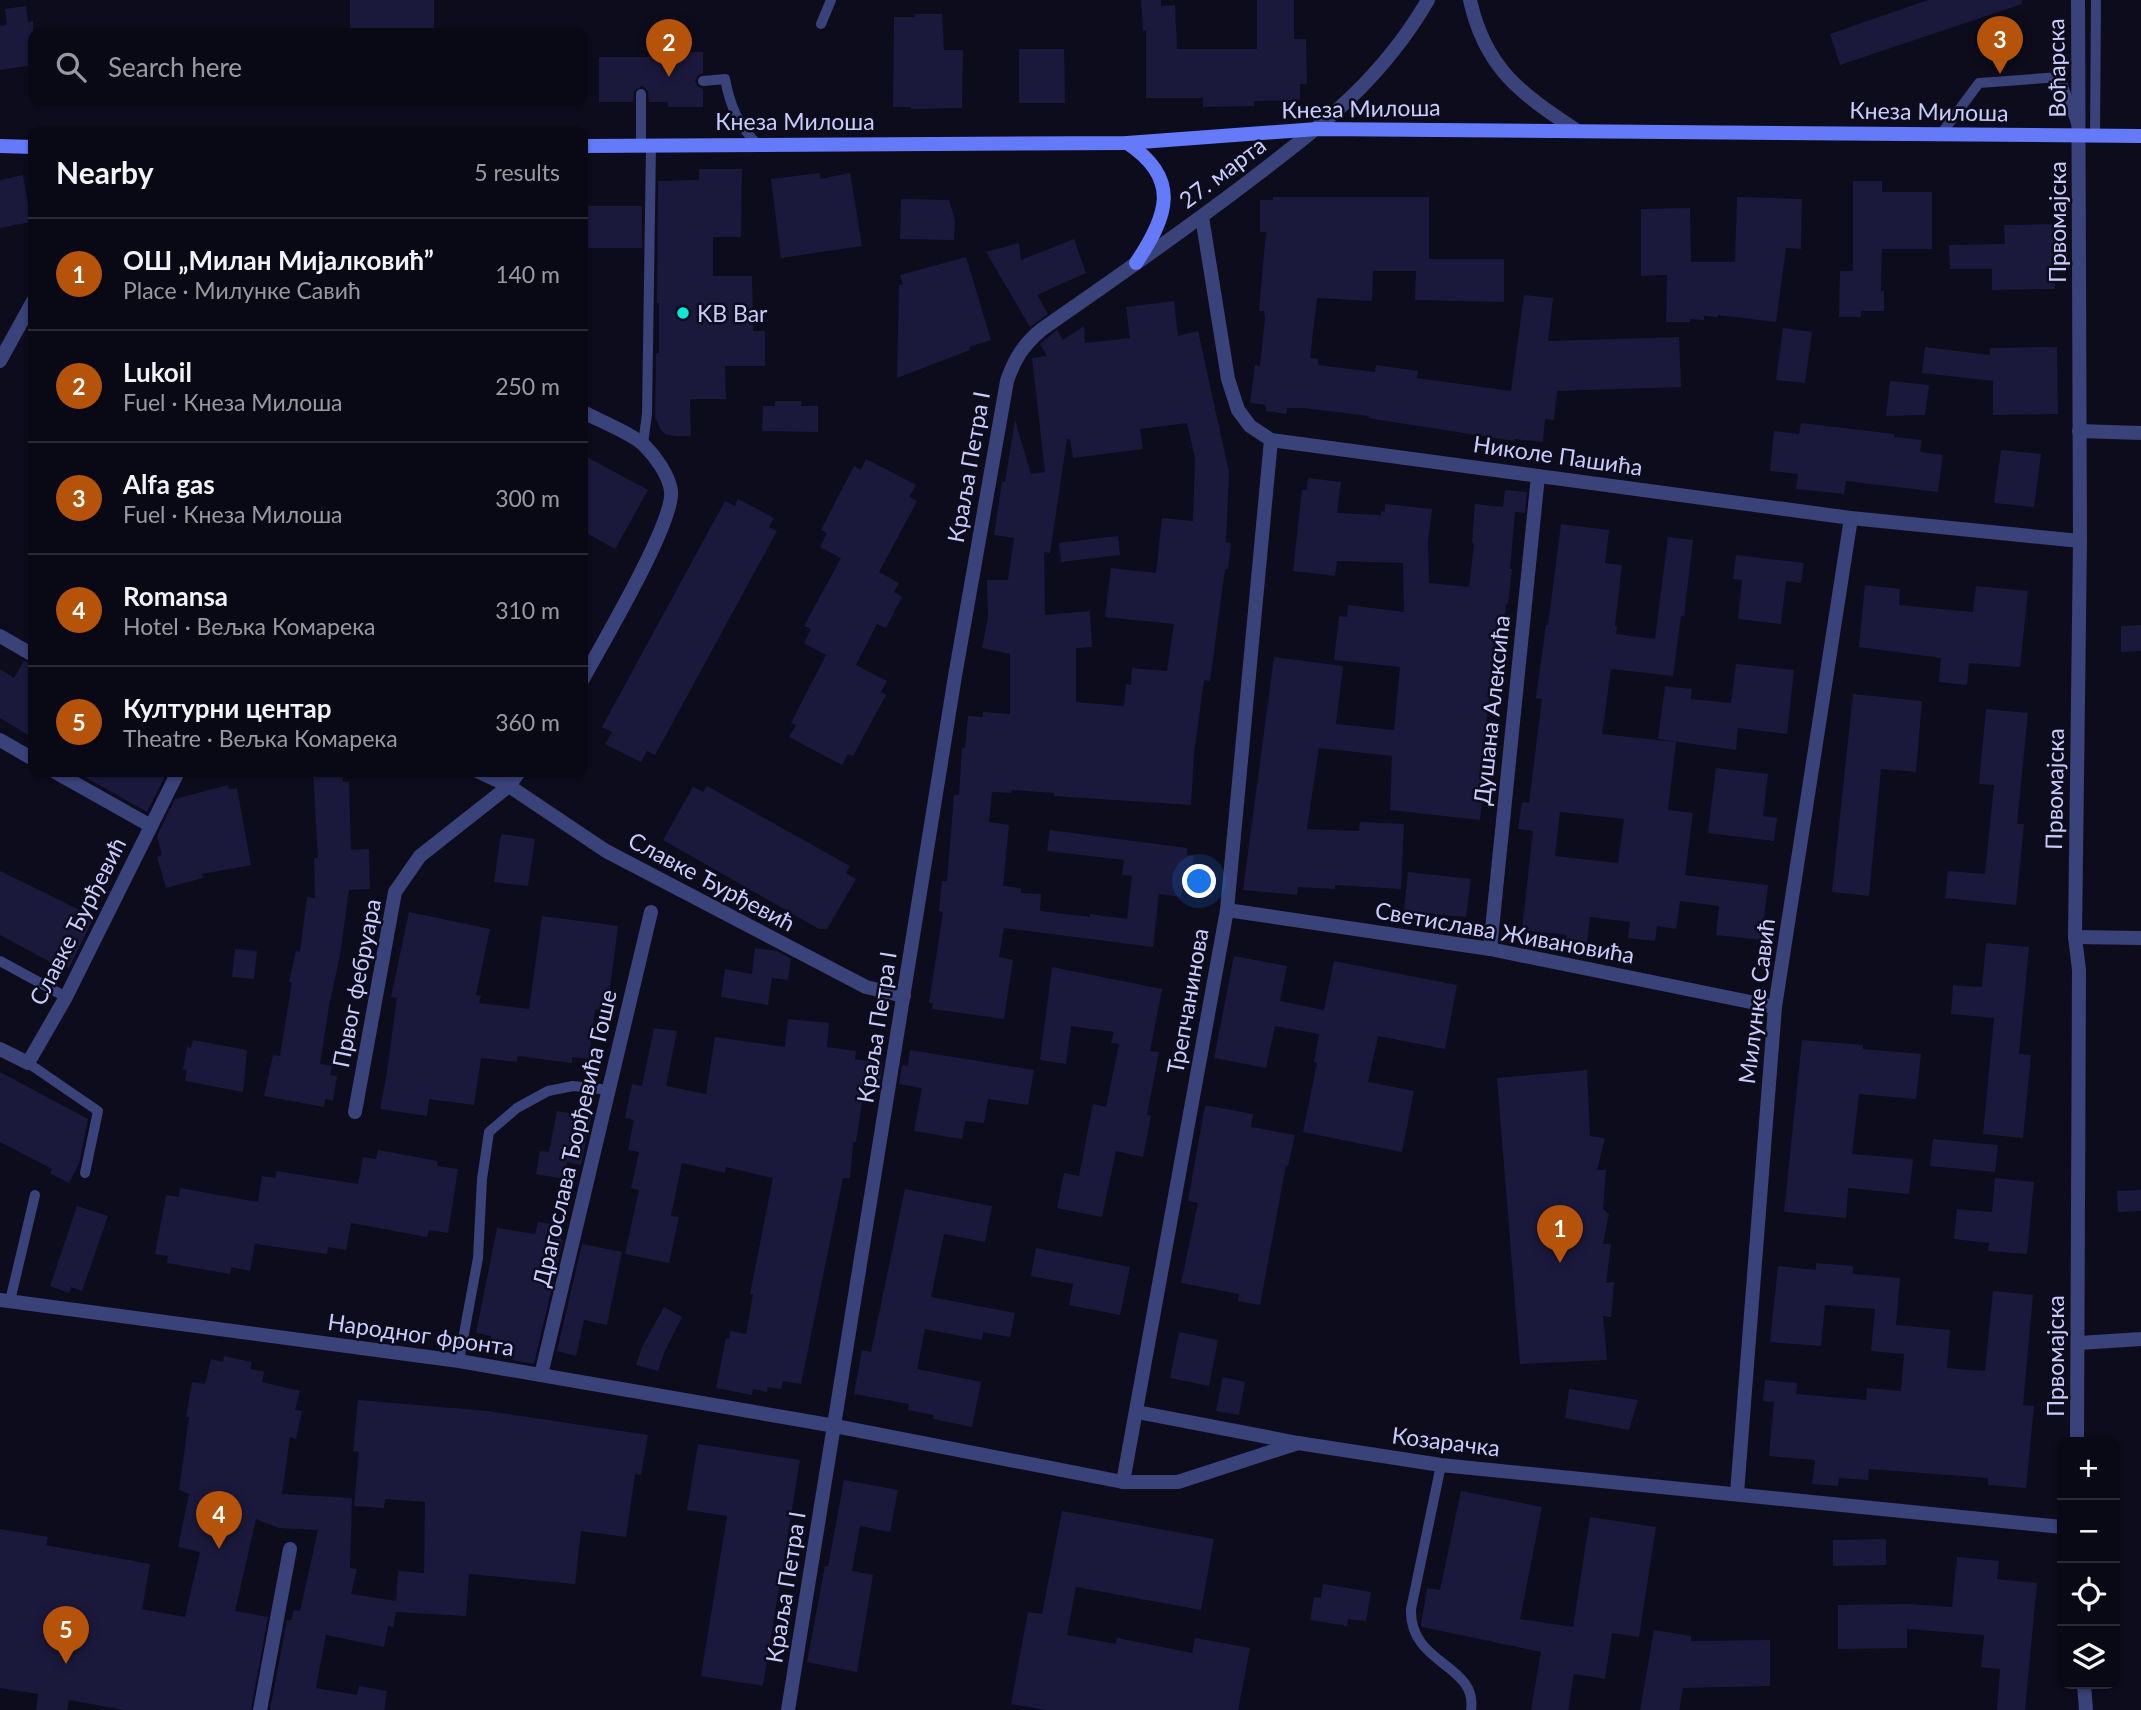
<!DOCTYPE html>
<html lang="en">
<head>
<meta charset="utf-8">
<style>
	:root { --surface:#090915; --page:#171722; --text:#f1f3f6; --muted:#999aa0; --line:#292a34; --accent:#b45309 }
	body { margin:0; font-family:Lato,sans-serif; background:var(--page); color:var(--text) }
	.controls { position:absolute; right:21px; bottom:21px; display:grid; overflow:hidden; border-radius:14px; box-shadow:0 2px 5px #0004 }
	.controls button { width:63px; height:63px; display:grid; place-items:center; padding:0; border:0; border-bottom:2px solid var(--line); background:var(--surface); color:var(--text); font:35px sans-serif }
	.you { position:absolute; left:1200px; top:882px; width:24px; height:24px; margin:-18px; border:5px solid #fff; border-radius:50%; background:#1a73e8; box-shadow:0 0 0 10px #1a73e833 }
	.badge { display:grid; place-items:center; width:46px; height:46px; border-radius:50%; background:var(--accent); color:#fff; font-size:23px; font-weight:700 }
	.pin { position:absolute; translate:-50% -58px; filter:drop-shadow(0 2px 4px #0008) }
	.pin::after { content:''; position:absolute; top:37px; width:24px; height:21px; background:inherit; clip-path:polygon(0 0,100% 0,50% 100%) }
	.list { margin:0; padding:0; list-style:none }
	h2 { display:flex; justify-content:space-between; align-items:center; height:91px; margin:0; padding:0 28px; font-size:30px }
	h2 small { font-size:23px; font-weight:400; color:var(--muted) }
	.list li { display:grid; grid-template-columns:46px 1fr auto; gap:21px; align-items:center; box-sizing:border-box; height:112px; padding:0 28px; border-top:2px solid var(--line) }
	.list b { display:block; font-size:26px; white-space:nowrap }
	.list p { margin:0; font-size:23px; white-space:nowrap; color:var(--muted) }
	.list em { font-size:23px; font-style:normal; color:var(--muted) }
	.icon { flex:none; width:38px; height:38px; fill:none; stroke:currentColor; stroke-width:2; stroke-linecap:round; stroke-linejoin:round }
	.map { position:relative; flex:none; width:2141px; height:1710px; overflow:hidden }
	.search { position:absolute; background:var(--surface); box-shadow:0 2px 5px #0004; left:28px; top:28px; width:560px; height:77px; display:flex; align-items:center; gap:18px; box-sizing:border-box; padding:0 24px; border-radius:14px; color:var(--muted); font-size:26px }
	.panel { position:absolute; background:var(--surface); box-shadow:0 2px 5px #0004; left:28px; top:126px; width:560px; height:651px; border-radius:14px }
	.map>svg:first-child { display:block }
	.building { fill:#1a193c; fill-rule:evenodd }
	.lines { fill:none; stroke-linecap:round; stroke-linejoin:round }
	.lane { stroke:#394279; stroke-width:10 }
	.street { stroke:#394279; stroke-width:14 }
	.secondary { stroke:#647af9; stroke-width:14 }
	.poi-dot { fill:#09e8d7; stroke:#0c0c1c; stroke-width:2.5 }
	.labels { text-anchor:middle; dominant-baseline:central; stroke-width:5; stroke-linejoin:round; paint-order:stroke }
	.street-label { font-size:23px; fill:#c9ccfd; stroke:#0c0c1c }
	.poi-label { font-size:23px; fill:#c9ccfd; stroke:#0c0c1c; text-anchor:start }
</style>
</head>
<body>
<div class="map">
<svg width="2141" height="1710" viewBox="0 0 2141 1710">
	<rect width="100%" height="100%" fill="#0c0c1c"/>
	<g class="building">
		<rect x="350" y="0" width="84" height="33"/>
		<path d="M1141 0H1161V6L1175 5 1177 49H1257V0H1294V39H1306L1307 84H1300V100L1254 101V106L1203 107V98H1146V30L1143 31Z"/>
		<path d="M1928 0H2022V4L1840 65 1830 34Z"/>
		<path d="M26 6 28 22 33 21V65L0 70V26L7 25 5 9Z"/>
		<path d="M915 14H942L944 50H963L962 108 911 109V107H893L894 17H915Z"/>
		<path d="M1019 49H1064L1065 103H1019Z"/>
		<path d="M667 52H703V73L698 75 695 81 697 86 703 89V107H668V102H649L648 91 642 86 634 91 633 102H599V57H667Z"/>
		<path d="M699 169H742L741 237H713V276H752L753 331H765V366H725L726 399H690L691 436H676L667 435 661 430 655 417 656 353H659V303H657L658 181 699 180Z"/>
		<path d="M820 173V179L850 173 862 246 781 258 771 179Z"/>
		<path d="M23 175 31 222 0 228V180Z"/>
		<path d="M1853 181H1882V192H1932V249H1882L1881 291H1884V311H1861V317H1839L1840 271H1853Z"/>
		<path d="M1273 197H1429V259H1504V302L1415 300 1416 271H1373L1372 301 1317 298 1310 358 1318 359V365L1375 372 1376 365 1418 371 1417 378 1511 391 1524 295 1553 298 1548 341 1679 337 1681 387 1557 391 1554 420 1545 419 1543 442 1514 439V441L1368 418 1369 416 1303 408H1287L1286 414 1266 411V405L1250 403 1255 365 1260 366 1265 318 1264 311H1259L1266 232H1260V200H1273Z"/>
		<path d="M1737 197 1802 199 1801 249 1786 248 1776 322 1718 315V317L1704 316V320L1690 319V322H1666L1667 275 1641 276V209L1690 208 1691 262H1735Z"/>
		<path d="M901 199 949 200 955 220 954 240 900 239Z"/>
		<rect x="583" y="206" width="59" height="42"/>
		<path d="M2054 224 2055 289 1992 290V269H1950L1949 245 2005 244 2004 225Z"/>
		<path d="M1074 239 1086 273 1037 295 1048 314 1030 327 986 252 1019 243 1021 260Z"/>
		<path d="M966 257 991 340 969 347 970 350 897 378 899 285 903 284 900 275Z"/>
		<path d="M1174 301 1178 336 1198 331 1229 472 1226 542 1231 543 1228 569H1225L1210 681 1204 680 1194 753 1191 805 1054 796V793L1012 790 1011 793 992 792 989 822 1009 825 1003 886 1021 888V893L1041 894 1040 911 1090 917V914L1127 919 1132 876 1122 875 1124 860 1047 851 1050 830 1187 848V855L1194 856 1190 883 1183 882 1181 897 1159 894 1153 947 1004 928 999 957 1013 960 1004 1019 932 1009 933 1003H929L943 912 939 911 942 881H947L954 795H959L962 748H965L968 716 983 717V712L1010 714V654L982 648 988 617 987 580H1008L1014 538 994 535 1002 481 1005 482 1015 420 1031 474 1045 472 1032 358 1047 356 1040 344 1057 330 1063 340 1084 326 1085 343 1130 338 1126 307ZM1187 423 1195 458 1193 521 1162 518 1156 573 1111 568 1105 617 1174 624 1167 671 1132 668 1131 685 1126 684 1124 706 1076 702V648L1092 647 1090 611 1045 615 1044 552 1050 553 1067 439H1070L1073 458 1143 449 1140 429Z"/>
		<path d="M1783 328 1812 332 1805 383 1776 380Z"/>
		<path d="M1925 347 1990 355V348L2057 347 2058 414 1993 415V381L1922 373Z"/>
		<path d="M1890 381 1929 385 1925 415 1886 416Z"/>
		<path d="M775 401H802L801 406H818V432L762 431 763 406H775Z"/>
		<path d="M1801 423 1894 434V437L1922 440 1920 452 1943 455 1938 492 1846 481 1844 494 1796 489 1798 474 1770 471 1774 431 1799 434Z"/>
		<path d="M2001 450 2041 454 2034 507 1994 503Z"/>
		<path d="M583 455 648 490 615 549 583 531Z"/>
		<path d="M866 459 916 485 909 497 917 501 879 572 899 583 894 592 902 597 886 628 877 624 856 665 887 681 881 692 886 695 853 756 848 754 842 765 789 737 796 725 791 723 826 655 804 643 811 629 804 626 841 558 820 547 827 533 821 530 854 466 861 470Z"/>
		<path d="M1308 478 1341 482 1337 513 1381 515V511L1385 512V504L1432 509 1428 541 1429 583 1469 587 1474 544 1472 543 1475 504 1503 507 1505 490 1527 492 1525 513 1515 512 1510 569H1512L1508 604H1506L1496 698H1489L1481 779H1484L1480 820 1390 810 1392 756 1319 748 1307 829 1359 831 1360 822 1404 824 1401 889 1335 885V889L1298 887 1297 895 1243 890 1274 657 1343 666 1336 724 1394 730 1400 667 1334 660 1339 616 1347 617 1348 605 1404 612 1403 563 1337 561 1335 576 1293 571 1302 490H1307Z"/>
		<path d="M738 499 774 518 769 527 777 531 655 755 647 751 641 762 605 744 612 732 602 727 725 501 735 506Z"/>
		<path d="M1561 524 1609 530 1605 563 1622 565 1615 626 1617 627 1616 634 1655 639 1668 537 1693 540 1684 616H1681L1673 676 1611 669 1602 734 1676 742 1668 810 1693 813 1685 875 1768 885 1761 940 1716 935 1719 906 1680 901 1676 929 1657 926 1655 941 1628 938 1630 922 1590 917 1587 944 1566 941 1567 935 1522 930 1533 831 1518 829 1522 802 1529 803 1542 699 1536 698 1546 625H1548ZM1560 812 1624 819 1618 863 1555 856Z"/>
		<path d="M1118 536 1120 555 1061 562 1059 543Z"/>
		<path d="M1736 555 1804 563 1801 583 1786 581 1781 624 1738 619 1742 580 1733 579Z"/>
		<path d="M1865 585 1900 589 1899 605 1973 612 1976 586 2028 591 2020 667 1969 663 1967 685 1939 682 1941 658 1859 647Z"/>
		<path d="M2141 625V651L2121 652V626Z"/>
		<path d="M24 661 33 665V738L0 718V669L14 678Z"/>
		<path d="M1736 664 1794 670 1787 734 1738 728 1736 750 1658 739 1665 686 1692 689 1691 699 1731 703Z"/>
		<path d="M1853 694 1922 701 1916 772 1881 769 1869 896 1832 892Z"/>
		<path d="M1986 709 2028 713 2017 824H2024L2016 905 1945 898 1948 871 1985 874 1994 785 1979 784Z"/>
		<path d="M1716 768 1768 774 1763 816 1777 818 1774 841 1708 833Z"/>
		<path d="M76 772H167L147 812Z"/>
		<path d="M313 772H342L343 782H349L351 850 369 849 370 889 349 890 340 955 329 1006 320 1064 332 1066 330 1075 337 1076 333 1101 325 1099 324 1107 264 1096 273 1055 280 1056 292 982H289L296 951 300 952 307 897 315 898 314 858H318Z"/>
		<path d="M228 785 229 789 237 788 251 865 202 874 203 878 166 888 157 857 162 855 157 836 175 799Z"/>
		<path d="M707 786 850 866 846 873 856 879 827 929H819L663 840 693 787 703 792Z"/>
		<path d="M501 834 535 839 528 886 494 882Z"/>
		<path d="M0 871 94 917 69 968 67 967 65 970 0 935Z"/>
		<path d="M1408 872 1471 879 1466 917 1404 911Z"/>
		<path d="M409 912 490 929 476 995 481 996 479 1003 529 1009 542 916 618 926 607 1011 595 1009 589 1059 572 1057V1063L518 1056 517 1062 481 1058 474 1105 429 1099 427 1116 380 1109 387 1072 397 998 391 997Z"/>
		<path d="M1986 943 2029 947 2019 1054 2031 1055 2023 1138 1983 1134 1994 1018 1951 1014 1953 985 1982 987Z"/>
		<path d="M755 948 777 951 791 959 788 980 772 978 768 1005 721 997 725 969 752 974Z"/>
		<path d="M235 949 257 951 254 979 232 977Z"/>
		<path d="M1234 956 1287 966 1280 1001 1324 1010 1334 961 1457 985 1445 1049 1378 1036 1368 1082 1414 1091 1402 1152 1303 1132 1317 1063 1314 1062 1319 1034 1275 1026 1266 1068 1214 1058Z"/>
		<path d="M1052 967 1162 989 1150 1051 1159 1052 1147 1115 1151 1116 1143 1157 1116 1151 1102 1217 1057 1208 1064 1173 1079 1176 1093 1104 1106 1107 1119 1044 1111 1043 1114 1032 1071 1026 1066 1064 1040 1060Z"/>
		<path d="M788 1019 829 1023 827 1047 856 1051 855 1059 883 1063 880 1081 868 1080 866 1096H863L856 1142H853L850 1178H843L801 1384 783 1381 781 1389 768 1387 767 1392 753 1389 752 1395 716 1388 726 1338 729 1339 730 1331 746 1334 753 1294H750L773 1178 726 1167 725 1173 682 1163 671 1216 679 1217 669 1263 625 1254 639 1190 631 1188 639 1152 628 1150 634 1120 625 1118 632 1084 642 1086 654 1028 677 1031 666 1086 706 1094 715 1037 785 1047Z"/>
		<path d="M193 1040 247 1050 243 1092 185 1081 187 1070 183 1069 187 1047 191 1048Z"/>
		<path d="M1802 1040 1863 1045V1049L1921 1054 1916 1099 1859 1094 1852 1154 1913 1159 1909 1194 1848 1188 1846 1218 1784 1212Z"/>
		<path d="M910 1050 1034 1070 1028 1105 988 1099 984 1123 965 1121 962 1139 914 1131 922 1088 899 1084 902 1065 908 1066Z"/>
		<path d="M1587 1070 1590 1136 1605 1138 1597 1170H1606L1603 1209 1609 1214 1603 1244H1611L1606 1283 1614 1282 1611 1317 1603 1316 1607 1360 1520 1364 1497 1078Z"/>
		<path d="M0 1072 88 1119 79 1164 69 1183 50 1173 52 1169 0 1142Z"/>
		<path d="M1205 1105 1253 1114 1251 1127 1295 1135 1288 1166 1286 1165 1260 1305 1238 1301 1239 1294 1181 1283 1198 1203 1188 1201Z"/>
		<path d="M557 1111 591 1117 581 1165 567 1162 564 1179 536 1174 540 1151 549 1152Z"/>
		<path d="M1933 1139 1998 1145 1995 1172 1930 1166Z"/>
		<path d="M378 1150 438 1161 437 1166 458 1169 448 1233 429 1230 427 1237 351 1223 346 1250 328 1247 327 1254 255 1244 250 1271 231 1267 230 1274 167 1263 168 1256 155 1254 166 1195 179 1197 180 1188 258 1202 262 1176 276 1178V1171L358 1184 363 1157 376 1159Z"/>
		<path d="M1995 1178 2034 1182 2027 1254 1988 1251 1989 1243 1954 1239 1957 1209 1992 1212Z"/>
		<path d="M905 1189 992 1206 985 1242 944 1234 931 1297 1015 1313 1010 1337 983 1332 982 1340 925 1329 917 1369 981 1382 972 1427 933 1419 934 1415 908 1410 909 1404 854 1394 862 1350 871 1352Z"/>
		<path d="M2141 1190V1211L2118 1212 2117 1191Z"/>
		<path d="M77 1206 108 1216 82 1291 71 1287 69 1293 50 1286Z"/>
		<path d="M538 1222 558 1225V1230L563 1231 561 1239 563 1240 534 1364 512 1360 514 1351 489 1347 491 1336 476 1333 497 1228 535 1234Z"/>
		<path d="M582 1244 622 1252 607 1325 584 1320 576 1356 557 1351Z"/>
		<path d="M1036 1248 1130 1267 1120 1315 1069 1305 1073 1284 1031 1276Z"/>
		<path d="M1816 1263 1853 1266V1274L1900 1278 1896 1325 1950 1330 1947 1368 1985 1371 1993 1291 2033 1295 2023 1405 2034 1406 2026 1488 1988 1485V1478L1869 1469 1868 1480 1839 1478 1838 1486 1812 1484 1815 1460 1769 1456 1774 1402 1763 1401 1765 1380 1797 1383 1796 1394 1866 1400 1867 1388 1901 1391 1904 1354 1871 1351 1875 1309 1825 1305 1821 1346 1770 1342 1778 1266 1816 1270Z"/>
		<path d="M664 1307 682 1317 664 1353 658 1371 636 1365 642 1347Z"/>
		<path d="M1179 1332 1218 1340 1209 1386 1170 1378Z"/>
		<path d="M224 1356 252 1362 250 1369 264 1372 262 1382 300 1391 295 1410 302 1411 296 1439 290 1437 282 1494 352 1498 350 1568 357 1569 351 1594 396 1601 398 1571 424 1573 425 1502 385 1499 384 1508 354 1506 359 1452 353 1451 358 1400 488 1411 648 1435 641 1475 635 1474 626 1537 581 1531 575 1584 469 1574 466 1616 396 1612 393 1627 388 1626 384 1647 326 1635 316 1688 357 1695 359 1686 387 1691 384 1710H270L287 1620H291L294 1610 300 1611 318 1530 279 1528 256 1519 235 1611 268 1617 251 1710H125L69 1700 67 1710H36L38 1694 0 1688V1529L48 1537 46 1545 150 1564 142 1609 185 1617 200 1552 178 1547 189 1494 179 1490 189 1417H186L192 1382 205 1384 211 1359 223 1362Z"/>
		<path d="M1223 1377 1245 1382 1239 1415 1216 1411Z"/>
		<path d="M1569 1389 1638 1400 1629 1430 1565 1418Z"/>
		<path d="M698 1444 800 1460 763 1686 701 1676 727 1516 687 1510Z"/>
		<path d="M844 1480 898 1490 890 1532 860 1526 852 1571 873 1575 857 1672 807 1662 825 1566 828 1567Z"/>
		<path d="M1461 1491 1542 1507 1520 1619 1573 1627 1590 1517 1656 1527 1639 1637 1612 1633 1605 1679 1574 1674 1568 1710H1531L1541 1652 1422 1627 1421 1625 1427 1588 1440 1590Z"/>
		<path d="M1062 1511 1214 1539 1201 1610 1076 1587 1067 1635 1116 1644 1117 1638 1192 1653 1195 1638 1250 1648 1238 1710H1046L1011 1704 1028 1612 1042 1614Z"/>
		<path d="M1886 1539V1565L1833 1566V1540Z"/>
		<path d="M1957 1557 1999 1561 1997 1579 2037 1583 2025 1710H1997L2000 1669 1981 1667 1984 1635 1907 1629V1648L1838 1649V1605L1907 1604 1952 1607Z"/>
		<path d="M1323 1584 1371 1592 1366 1621 1348 1619 1347 1626 1310 1620 1314 1597 1321 1598Z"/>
		<path d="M1654 1630 1691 1636V1641L1770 1640V1686L1683 1688 1679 1710H1640Z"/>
	</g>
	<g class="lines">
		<g class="lane">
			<path d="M821 24 831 0"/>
			<path d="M703 81 725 79C730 105 738 125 757 144"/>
			<path d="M1941 134 1979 83 2060 77 2076 123"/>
			<path d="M2095 136 2096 0"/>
			<path d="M641 146V94"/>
			<path d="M643 444 647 414 651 146"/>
			<path d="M0 961 66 997"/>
			<path d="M28 1063 98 1111 85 1173"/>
			<path d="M10 1301 35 1195"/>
			<path d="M459 1361 478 1258 482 1179 489 1132 517 1108 548 1091 573 1086 609 1090"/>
			<path d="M1441 1465 1411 1609C1409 1665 1478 1664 1471 1710"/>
		</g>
		<g class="street">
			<path d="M1470 0C1485 68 1520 93 1576 130"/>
			<path d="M1202 217 1228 379 1238 410 1250 426 1271 440 1851 518 2080 541"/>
			<path d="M0 361 33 301"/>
			<path d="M583 412C598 420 633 434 644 445 655 456 669 475 671 491 675 521 601 646 583 679"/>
			<path d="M2079 431 2141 433"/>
			<path d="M0 636 33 655"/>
			<path d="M0 740 33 759"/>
			<path d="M55 772 151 826"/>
			<path d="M479 772 509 786 606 851 866 987 904 996"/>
			<path d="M1227 910 1490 949 1775 1007"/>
			<path d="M2075 937 2141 938"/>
			<path d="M1490 949 1538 476"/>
			<path d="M0 1049 28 1063 66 997 178 772"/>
			<path d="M355 1112 395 892 420 856 509 786 519 772"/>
			<path d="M0 1300 459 1361 835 1426 1123 1482H1178L1298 1443"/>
			<path d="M2079 1343 2141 1339"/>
			<path d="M541 1375 651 912"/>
			<path d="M1137 1412 1298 1443 1441 1465 2062 1527"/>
			<path d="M2077 1442 2079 970 2075 937 2080 541 2078 0"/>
			<path d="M1123 1482 1227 910 1271 440"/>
			<path d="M1737 1493 1775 1007 1851 518"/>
			<path d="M2084 1684 2086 1710"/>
			<path d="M260 1710 290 1549"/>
			<path d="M788 1710 955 676 1007 381C1014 360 1023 345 1041 330 1111 281 1181 233 1249 181 1322 125 1381 81 1428 0"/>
		</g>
		<g class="secondary">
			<path d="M1127 143C1182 179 1167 217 1136 263"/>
			<path d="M0 146 33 147"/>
			<path d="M583 146 1127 143 1317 129 2141 136"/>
		</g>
	</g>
	<circle class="poi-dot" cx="683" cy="313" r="7"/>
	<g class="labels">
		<g class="street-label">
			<text transform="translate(2056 68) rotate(-91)">Воћарска</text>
			<text transform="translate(1361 108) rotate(-1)">Кнеза Милоша</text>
			<text transform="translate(1929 111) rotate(1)">Кнеза Милоша</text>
			<text x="795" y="121">Кнеза Милоша</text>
			<text transform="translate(1222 172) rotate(-37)">27. марта</text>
			<text transform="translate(2057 222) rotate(-90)">Првомајска</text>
			<text transform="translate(1558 455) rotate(8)">Николе Пашића</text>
			<text transform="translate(968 467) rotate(-80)">Краља Петра I</text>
			<text transform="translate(1491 710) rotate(-84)">Душана Алексића</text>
			<text transform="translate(2054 789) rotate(-89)">Првомајска</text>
			<text transform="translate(712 881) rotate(28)">Славке Ђурђевић</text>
			<text transform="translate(77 921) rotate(-63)">Славке Ђурђевић</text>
			<text transform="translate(1505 932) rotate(10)">Светислава Живановића</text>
			<text transform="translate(356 983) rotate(-79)">Првог фебруара</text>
			<text transform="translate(1187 1001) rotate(-80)">Трепчанинова</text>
			<text transform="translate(1756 1001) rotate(-83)">Милунке Савић</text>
			<text transform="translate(876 1027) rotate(-81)">Краља Петра I</text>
			<text transform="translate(574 1138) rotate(-77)">Драгослава Ђорђевића Гоше</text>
			<text transform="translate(421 1334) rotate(8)">Народног фронта</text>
			<text transform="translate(2055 1356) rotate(-90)">Првомајска</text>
			<text transform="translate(1446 1441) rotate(7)">Козарачка</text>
			<text transform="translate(785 1587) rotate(-81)">Краља Петра I</text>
		</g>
		<g class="poi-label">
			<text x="697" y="313">KB Bar</text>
		</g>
	</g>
</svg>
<div class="controls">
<button>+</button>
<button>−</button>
<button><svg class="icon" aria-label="locate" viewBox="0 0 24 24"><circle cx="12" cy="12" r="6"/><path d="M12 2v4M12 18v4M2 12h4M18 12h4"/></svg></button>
<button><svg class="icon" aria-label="layers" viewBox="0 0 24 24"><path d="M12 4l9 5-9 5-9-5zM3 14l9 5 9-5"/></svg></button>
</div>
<div class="you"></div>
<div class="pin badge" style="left:1560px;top:1263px">1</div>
<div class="pin badge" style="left:669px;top:77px">2</div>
<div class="pin badge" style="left:2000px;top:74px">3</div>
<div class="pin badge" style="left:219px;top:1549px">4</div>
<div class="pin badge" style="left:66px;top:1664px">5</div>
<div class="search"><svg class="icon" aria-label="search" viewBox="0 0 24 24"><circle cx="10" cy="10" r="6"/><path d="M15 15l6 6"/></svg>Search here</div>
<section class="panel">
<h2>Nearby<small>5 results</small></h2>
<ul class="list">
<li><span class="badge">1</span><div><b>ОШ „Милан Мијалковић”</b><p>Place · Милунке Савић</p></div><em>140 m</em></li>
<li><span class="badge">2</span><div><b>Lukoil</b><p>Fuel · Кнеза Милоша</p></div><em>250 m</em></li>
<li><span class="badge">3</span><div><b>Alfa gas</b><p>Fuel · Кнеза Милоша</p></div><em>300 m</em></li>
<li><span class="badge">4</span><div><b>Romansa</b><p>Hotel · Вељка Комарека</p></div><em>310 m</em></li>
<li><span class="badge">5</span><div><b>Културни центар</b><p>Theatre · Вељка Комарека</p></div><em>360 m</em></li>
</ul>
</section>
</div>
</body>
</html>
